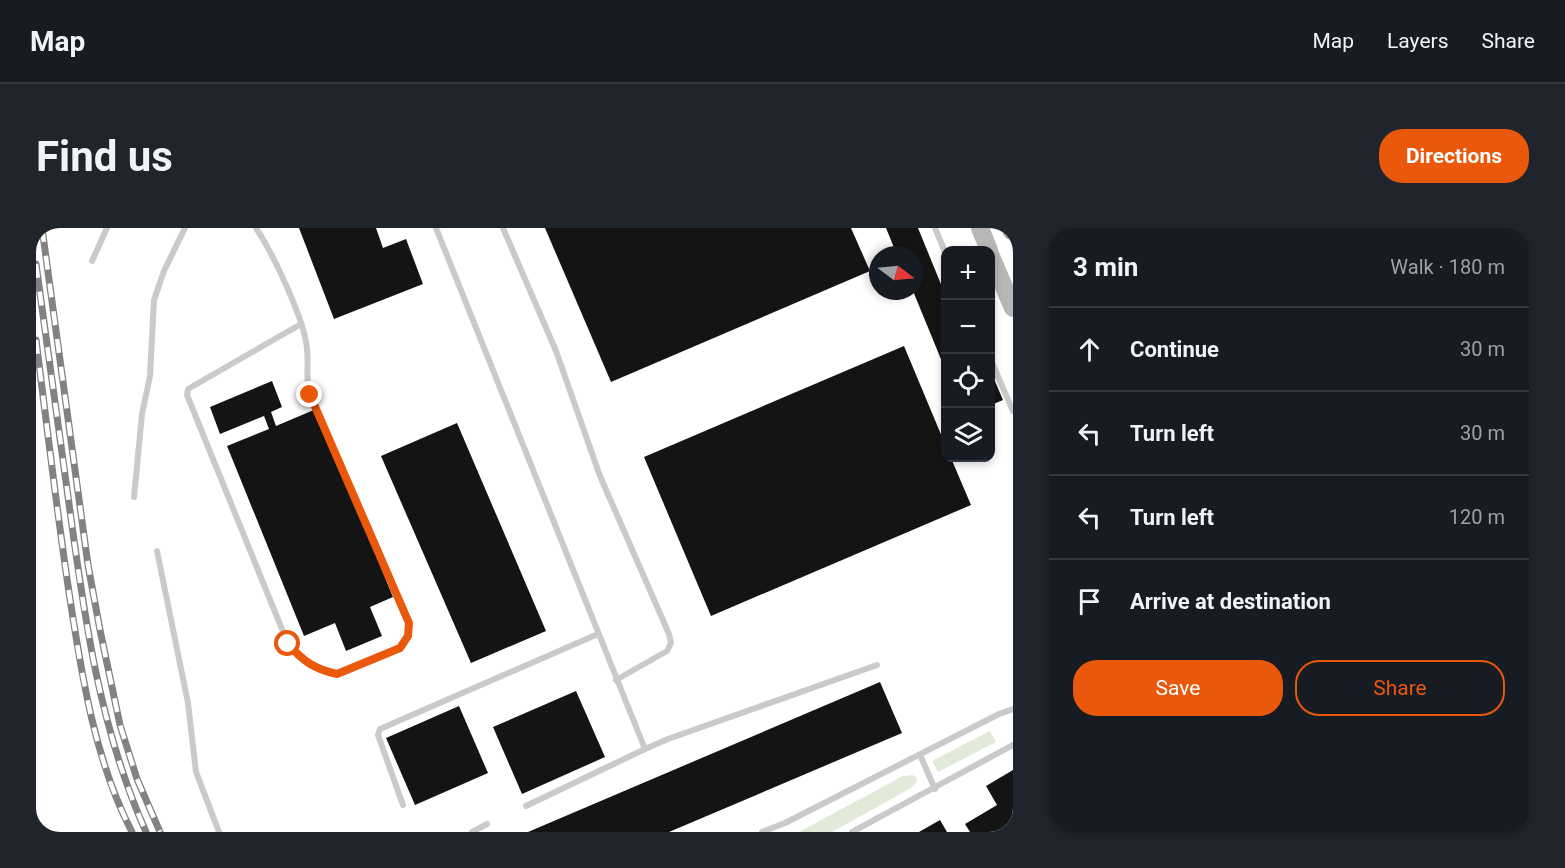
<!DOCTYPE html>
<html lang="en">
<head>
<meta charset="utf-8">
<style>
	:root { --surface:#171b24; --page:#20242c; --text:#f1f3f6; --muted:#9ea1a6; --line:#363941; --accent:#ea580c }
	body { margin:0; font-family:Roboto,sans-serif; background:var(--page); color:var(--text) }
	.controls { position:absolute; right:18px; top:18px; display:grid; overflow:hidden; border-radius:12px; box-shadow:0 3px 9px #0003 }
	.controls button { width:54px; height:54px; display:grid; place-items:center; padding:0; border:0; border-bottom:2px solid var(--line); background:var(--surface); color:var(--text); font:30px sans-serif }
	.compass { position:absolute; left:833px; top:18px; width:54px; height:54px; border-radius:50%; background:var(--surface); box-shadow:0 3px 9px #0003; rotate:106deg }
	.stop { position:absolute; width:18px; height:18px; margin:-14px; border:4px solid #ea580c; border-radius:50%; background:#fff }
	.stop.end { background:#ea580c; border-color:#fff; box-shadow:0 2px 6px #0008 }
	.list { margin:0; padding:0; list-style:none }
	h2 { display:flex; justify-content:space-between; align-items:center; height:78px; margin:0; padding:0 24px; font-size:26px }
	h2 small { font-size:20px; font-weight:400; color:var(--muted) }
	.list li { display:grid; grid-template-columns:39px 1fr auto; gap:18px; align-items:center; box-sizing:border-box; height:84px; padding:0 24px; border-top:2px solid var(--line) }
	.list b { display:block; font-size:22px; white-space:nowrap }
	.list em { font-size:20px; font-style:normal; color:var(--muted) }
	.actions { display:flex; gap:12px; padding:18px 24px }
	.actions a { flex:1; padding:14px 0; border:2px solid var(--accent); border-radius:24px; text-align:center; font-size:21px; color:var(--accent) }
	.actions .main { background:var(--accent); color:#fff }
	.icon { flex:none; width:33px; height:33px; fill:none; stroke:currentColor; stroke-width:2; stroke-linecap:round; stroke-linejoin:round }
	.map { position:relative; flex:none; width:977px; height:604px; overflow:hidden; border-radius:24px }
	header { display:flex; align-items:center; gap:36px; box-sizing:border-box; height:84px; padding:0 30px; background:var(--surface); border-bottom:2px solid var(--line) }
	header strong { font-size:28px }
	nav { display:flex; gap:33px; margin-inline-start:auto; font-size:21px }
	.intro { display:flex; align-items:center; justify-content:space-between; box-sizing:border-box; height:144px; padding:0 36px }
	h1 { margin:0; font-size:42px }
	.button { padding:15px 27px; border-radius:24px; background:var(--accent); color:#fff; font-size:21px; font-weight:700 }
	main { display:flex; gap:36px; padding:0 36px }
	aside { flex:1; background:var(--surface); border-radius:24px; box-shadow:0 3px 9px #0003 }
	.map>svg:first-child { display:block }
	.green { fill:#e2ebda }
	.building { fill:#141414 }
	.lines { fill:none; stroke-linecap:round; stroke-linejoin:round }
	.service { stroke:#cacaca; stroke-width:6 }
	.secondary { stroke:#b7b7b7; stroke-width:18 }
	.trunk { stroke:#9c9c9c; stroke-width:21 }
	.rail-casing { stroke:#828282; stroke-width:7 }
	.rail { stroke:#fff; stroke-width:4.5; stroke-dasharray:14; stroke-linecap:butt }
	.route { stroke:#ea580c; stroke-width:8 }
</style>
</head>
<body>
<header>
<strong>Map</strong>
<nav><a>Map</a><a>Layers</a><a>Share</a></nav>
</header>
<div class="intro"><h1>Find us</h1><a class="button">Directions</a></div>
<main>
<div class="map">
<svg width="977" height="604" viewBox="0 0 977 604">
	<rect width="100%" height="100%" fill="#fff"/>
	<g class="green">
		<path d="M954 503 960 514 902 544 896 533Z"/>
		<path d="M877 547 881 550 880 555 875 560 796 604H763L867 548Z"/>
	</g>
	<g class="building">
		<path d="M263 0H340L347 20 370 11 387 56 298 91Z"/>
		<path d="M509 0H815L834 43 575 154Z"/>
		<path d="M850 0H882L909 66V141L877 63 878 27H861Z"/>
		<path d="M868 118 909 216V230H915L935 277 675 388 608 229Z"/>
		<path d="M955 144 967 172 955 177Z"/>
		<path d="M236 153 246 179 235 184 240 198 280 181 357 369 334 379 346 408 310 423 299 395 268 408 191 218 233 201 228 188 184 206 174 179Z"/>
		<path d="M421 195 510 403 435 435 345 228Z"/>
		<path d="M844 454 866 505 633 604H492Z"/>
		<path d="M540 463 569 529 486 566 457 499Z"/>
		<path d="M423 478 452 545 379 577 350 510Z"/>
		<path d="M977 542V604H934L929 596 961 577 950 558Z"/>
		<path d="M904 592 911 604H883Z"/>
	</g>
	<g class="lines">
		<g class="service">
			<path d="M220 0C236 24 269 92 271 121 273 137 269 151 274 167L373 395 372 408 364 420 301 446C277 441 268 434 252 416L151 167 152 161 265 96"/>
			<path d="M400 0 609 521 490 578"/>
			<path d="M467 0 520 123 564 248 633 406 635 415 631 423 580 452"/>
			<path d="M899 0 909 24"/>
			<path d="M56 33 71 0"/>
			<path d="M954 130 977 183"/>
			<path d="M98 269 106 186 114 148 118 72 128 43 149 0"/>
			<path d="M121 323 152 475 160 544 183 604"/>
			<path d="M609 521 632 511 841 437"/>
			<path d="M884 527 899 561"/>
			<path d="M367 577 342 507 344 501 562 406"/>
			<path d="M436 604 451 596"/>
			<path d="M726 604 749 595 963 486 977 481"/>
			<path d="M816 604 977 517"/>
		</g>
		<g class="secondary">
			<path d="M944 0 953 22"/>
			<path d="M954 26 977 80"/>
		</g>
		<path class="trunk" d="M976 0 977 2"/>
		<g class="rail-casing">
			<g id="rail">
				<path d="M6 0 52 337 64 402 84 497 101 551 124 604"/>
				<path d="M0 36C11 118 23 201 34 283 49 394 64 501 110 604"/>
				<path d="M0 112C11 198 21 285 34 371 46 449 59 533 96 604"/>
			</g>
		</g>
		<use href="#rail" class="rail"/>
	</g>
	<g class="lines">
		<path class="route" d="M252 416C267 433 278 441 301 446L364 420 372 408 373 395 274 167"/>
	</g>
</svg>
<div class="controls">
<button>+</button>
<button>−</button>
<button><svg class="icon" aria-label="locate" viewBox="0 0 24 24"><circle cx="12" cy="12" r="6"/><path d="M12 2v4M12 18v4M2 12h4M18 12h4"/></svg></button>
<button><svg class="icon" aria-label="layers" viewBox="0 0 24 24"><path d="M12 4l9 5-9 5-9-5zM3 14l9 5 9-5"/></svg></button>
</div>
<svg class="compass" viewBox="-18 -18 36 36"><path d="M0-13l5 13h-10z" fill="#e53935"/><path d="M0 13l5-13h-10z" fill="#9ea1a6"/></svg>
<div class="stop" style="left:252px;top:416px"></div>
<div class="stop end" style="left:274px;top:167px"></div>
</div>
<aside>
<h2>3 min<small>Walk · 180 m</small></h2>
<ul class="list">
<li><svg class="icon" aria-label="ahead" viewBox="0 0 24 24"><path d="M12 20V5M6 11l6-6 6 6"/></svg><div><b>Continue</b></div><em>30 m</em></li>
<li><svg class="icon" aria-label="left" viewBox="0 0 24 24"><path d="M17 20v-9H6M10 6l-5 5 5 5"/></svg><div><b>Turn left</b></div><em>30 m</em></li>
<li><svg class="icon" aria-label="left" viewBox="0 0 24 24"><path d="M17 20v-9H6M10 6l-5 5 5 5"/></svg><div><b>Turn left</b></div><em>120 m</em></li>
<li><svg class="icon" aria-label="arrive" viewBox="0 0 24 24"><path d="M6 21V4h12l-3 4 3 4H6"/></svg><div><b>Arrive at destination</b></div></li>
</ul>
<div class="actions"><a class="main">Save</a><a>Share</a></div>
</aside>
</main>
</body>
</html>
